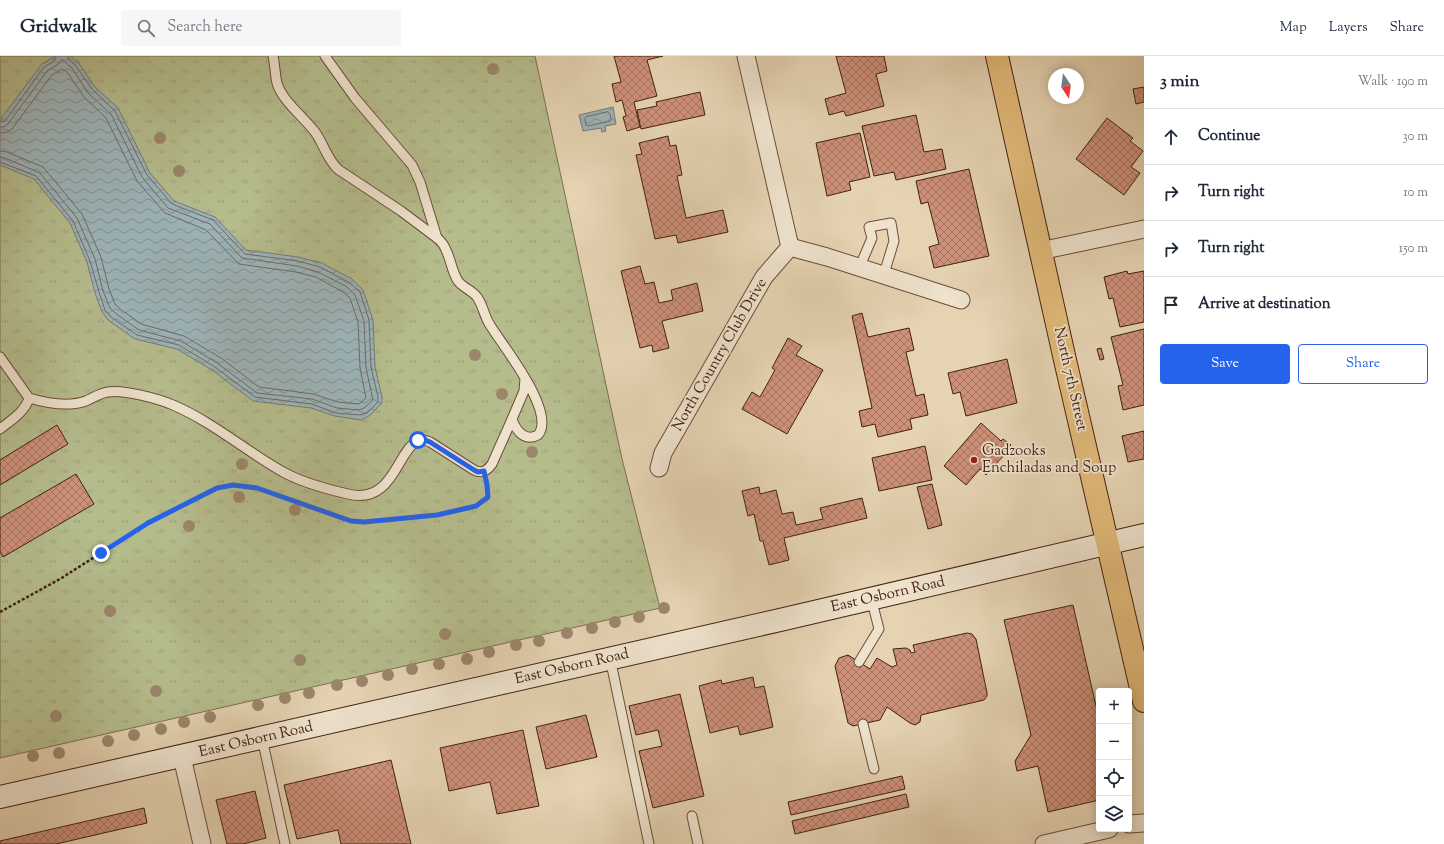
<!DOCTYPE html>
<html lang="en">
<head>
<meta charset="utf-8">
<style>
	:root { --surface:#fff; --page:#f6f6f7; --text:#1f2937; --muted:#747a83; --line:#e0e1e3; --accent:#2563eb }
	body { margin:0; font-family:"Sorts Mill Goudy",serif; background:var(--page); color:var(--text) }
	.controls { position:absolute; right:12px; bottom:12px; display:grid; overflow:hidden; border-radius:4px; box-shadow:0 2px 10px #0003 }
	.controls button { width:36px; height:36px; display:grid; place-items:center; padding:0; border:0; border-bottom:1px solid var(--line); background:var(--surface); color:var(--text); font:20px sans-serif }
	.compass { position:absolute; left:1048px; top:12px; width:36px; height:36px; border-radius:50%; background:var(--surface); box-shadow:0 2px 10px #0003; rotate:167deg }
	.stop { position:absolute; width:12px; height:12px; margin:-9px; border:3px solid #2563eb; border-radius:50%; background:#fff }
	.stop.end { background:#2563eb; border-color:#fff; box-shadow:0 1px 4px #0008 }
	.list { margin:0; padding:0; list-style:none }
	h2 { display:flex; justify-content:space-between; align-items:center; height:52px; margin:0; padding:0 16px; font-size:17px }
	h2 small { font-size:13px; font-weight:400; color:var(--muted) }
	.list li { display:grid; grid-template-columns:26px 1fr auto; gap:12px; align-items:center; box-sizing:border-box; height:56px; padding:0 16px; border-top:1px solid var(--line) }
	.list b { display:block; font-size:15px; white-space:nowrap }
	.list em { font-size:13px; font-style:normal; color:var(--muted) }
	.actions { display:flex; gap:8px; padding:12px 16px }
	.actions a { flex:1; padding:9px 0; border:1px solid var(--accent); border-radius:4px; text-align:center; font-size:14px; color:var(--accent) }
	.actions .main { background:var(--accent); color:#fff }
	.icon { flex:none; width:22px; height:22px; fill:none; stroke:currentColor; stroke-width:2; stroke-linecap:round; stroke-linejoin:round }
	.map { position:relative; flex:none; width:1144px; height:788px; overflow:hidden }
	header { display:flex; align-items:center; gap:24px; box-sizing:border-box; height:56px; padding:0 20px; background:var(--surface); border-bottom:1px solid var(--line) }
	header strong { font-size:19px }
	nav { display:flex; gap:22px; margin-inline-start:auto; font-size:14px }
	.search { width:280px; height:36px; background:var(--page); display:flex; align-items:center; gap:10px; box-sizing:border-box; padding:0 14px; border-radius:4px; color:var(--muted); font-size:15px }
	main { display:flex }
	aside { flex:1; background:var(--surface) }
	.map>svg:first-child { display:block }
	.grass { fill:url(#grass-tufts); stroke:#7c6e50 }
	.water { fill:url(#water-waves); stroke:#787977 }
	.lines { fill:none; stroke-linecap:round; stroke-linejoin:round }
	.shore { stroke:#706a66; stroke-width:1 }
	.building { fill:url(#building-cross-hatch); stroke:#432013 }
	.service-casing { stroke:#6c4d3b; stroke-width:11 }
	.minor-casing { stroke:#6c4d3b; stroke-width:19 }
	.secondary-casing { stroke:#432013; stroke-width:24 }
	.primary-casing { stroke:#432013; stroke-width:24 }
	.path { stroke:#432013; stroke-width:2.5; stroke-dasharray:3 2; stroke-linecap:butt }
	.service { stroke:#eee2cd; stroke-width:9 }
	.minor { stroke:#eee2cd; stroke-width:17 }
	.secondary { stroke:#eee2cd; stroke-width:22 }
	.primary { stroke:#e2ba79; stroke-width:22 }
	.tree { fill:#9c866b }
	.route { stroke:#2563eb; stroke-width:5 }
	.poi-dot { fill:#8f2418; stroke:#eee2cd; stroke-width:1.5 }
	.labels { text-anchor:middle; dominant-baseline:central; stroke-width:3.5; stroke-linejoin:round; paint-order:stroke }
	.street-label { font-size:15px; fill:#432013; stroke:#eee2cd }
	.poi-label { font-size:15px; fill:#432013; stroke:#eee2cd; text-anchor:start }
</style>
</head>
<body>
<header>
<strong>Gridwalk</strong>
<div class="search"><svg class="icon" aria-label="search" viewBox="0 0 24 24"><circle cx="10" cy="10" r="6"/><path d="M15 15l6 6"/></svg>Search here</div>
<nav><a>Map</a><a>Layers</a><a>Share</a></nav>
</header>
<main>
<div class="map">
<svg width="1144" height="788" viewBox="0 0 1144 788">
	<defs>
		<pattern id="grass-tufts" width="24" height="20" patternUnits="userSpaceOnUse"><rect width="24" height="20" fill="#b5bc8c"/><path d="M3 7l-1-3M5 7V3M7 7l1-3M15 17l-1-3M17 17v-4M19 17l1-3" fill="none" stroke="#9da178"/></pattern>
		<pattern id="water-waves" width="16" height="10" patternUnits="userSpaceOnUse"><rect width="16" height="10" fill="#9cb4b9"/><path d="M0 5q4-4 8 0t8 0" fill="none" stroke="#819295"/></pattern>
		<pattern id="building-cross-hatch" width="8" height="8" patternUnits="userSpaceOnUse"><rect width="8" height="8" fill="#cd9078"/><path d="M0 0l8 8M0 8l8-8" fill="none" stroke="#a87561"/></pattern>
	</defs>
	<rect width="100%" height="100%" fill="#e5d3b2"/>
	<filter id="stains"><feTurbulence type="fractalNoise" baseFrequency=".005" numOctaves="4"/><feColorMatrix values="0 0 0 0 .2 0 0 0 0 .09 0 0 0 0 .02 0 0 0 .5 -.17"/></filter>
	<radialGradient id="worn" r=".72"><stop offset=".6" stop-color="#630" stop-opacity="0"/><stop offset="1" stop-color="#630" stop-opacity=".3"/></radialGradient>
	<path class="grass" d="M0 0H535L622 403 660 552 0 702Z"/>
	<g class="water">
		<path d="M55 0H70L78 6 95 31 118 52 150 117 174 145 215 161 246 194 298 201 322 207 352 223 363 234 373 264 375 311 382 341V347L369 360 361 364 335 360 311 352 253 345 212 314 177 293 135 283 108 264 102 256 95 237 87 206 70 167 34 123 0 109V66L2 61 42 8Z"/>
		<path d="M613 51 616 68 605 70 606 75 602 76 601 72 583 75 579 59Z"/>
	</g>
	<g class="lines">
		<g class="shore">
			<path d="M608 56 610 58 611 63 610 65 588 70 586 69 585 63 586 61Z"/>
			<path d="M0 66 5 65 44 11 54 5 56 0"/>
			<path d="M0 71H4L8 68 47 15 57 9 61 4H63L72 12 88 37 111 58 142 121 168 152 210 168 242 202 297 210 318 216 347 231 355 239 364 265 366 312 373 344 364 352 359 354 337 352 312 343 257 337 217 307 181 285 139 274 115 257 110 252 103 235 95 203 77 162 40 117 5 102 0 101"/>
			<path d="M0 77 7 76 12 73 52 19 62 13 67 16 84 41 106 62 137 125 165 157 206 174 239 208 296 216 316 221 343 236 350 242 358 266 360 312 366 342 359 348 338 346 313 338 259 331 221 302 184 280 141 268 119 252 115 248 109 233 101 201 82 158 43 111 7 96 0 95"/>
			<path d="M0 106 36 120 73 165 90 205 99 236 105 254 111 261 137 279 179 289 215 311 255 341 312 348 336 357 360 359 367 357 378 346V341L371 311 369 264 360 236 350 227 320 211 298 205 245 198 213 164 172 148 147 119 115 55 92 33 75 9 69 4 68 0"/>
		</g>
	</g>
	<g class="building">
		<path d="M614 0H663L647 4 657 40 634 46 640 71 627 75 623 61 626 60 622 44 616 46 612 28 621 26Z"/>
		<path d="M836 0H884L887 15 876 18 884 50 846 60 844 55 829 59 825 43 846 37Z"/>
		<path d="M1144 31V46L1136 48 1133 33Z"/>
		<path d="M700 36 705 59 641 73 637 54 657 50 656 46Z"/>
		<path d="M916 59 924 96 942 93 946 113 896 124 894 116 874 120 862 70Z"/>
		<path d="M1107 62 1133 82 1130 85 1143 95 1131 111 1140 117 1124 139 1076 103Z"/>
		<path d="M860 77 870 121 849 126 851 134 827 140 816 87Z"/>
		<path d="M668 80 670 90 676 89 682 119 677 120 686 162 723 154 728 176 678 187 676 179 655 183 636 99 642 98 639 87Z"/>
		<path d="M969 113 989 200 934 212 929 191 939 188 928 146 921 148 916 125Z"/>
		<path d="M640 210 645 228 654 226 659 247 673 244 671 234 697 227 703 255 662 265 669 292 653 296 652 289 640 292 621 215Z"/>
		<path d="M1127 215 1128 218 1144 215V266L1120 271 1113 242 1109 243 1104 221Z"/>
		<path d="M862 257 868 281 909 272 914 294 906 296 916 340 924 338 928 359 910 363 912 373 878 381 875 368 862 371 859 355 872 352 852 260Z"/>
		<path d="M1144 273V349L1123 354 1118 330 1123 329 1111 281Z"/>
		<path d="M788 282 802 290 796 299 823 314 787 378 742 353 752 336 760 341 775 314 772 312Z"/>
		<path d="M1101 292 1104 303 1100 304 1097 293Z"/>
		<path d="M1007 303 1017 347 966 360 960 336 953 338 948 317Z"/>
		<path d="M981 367 1001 385 1003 383 1011 389 1004 397 1005 398 986 419 980 413 966 429 944 410Z"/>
		<path d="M57 369 68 388 0 429V404Z"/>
		<path d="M1144 375V403L1128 406 1122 380Z"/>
		<path d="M925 390 932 424 879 435 872 402Z"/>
		<path d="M76 418 94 448 3 501 0 495V462Z"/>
		<path d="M932 428 942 469 928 473 917 431Z"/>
		<path d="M759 431 760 438 776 434 782 458 793 456 796 469 823 463 820 452 862 442 867 462 784 482 789 504 769 509 763 485H760L754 458 748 460 742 435Z"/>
		<path d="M1073 549 1099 663V744L1048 756 1038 710 1017 715 1015 705 1031 679 1004 564Z"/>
		<path d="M967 577 972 578 976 583 987 637V640L984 644 921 659 920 666 915 669 910 667 887 651 880 664 853 670 848 667 835 610 839 602 848 599 870 613 877 602 892 611 897 609 893 593 906 592 910 594 911 597 915 596 913 589Z"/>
		<path d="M753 621 755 632 764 630 773 671 740 679 738 670 710 677 699 630 721 624 722 628Z"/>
		<path d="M680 638 704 740 653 752 639 695 662 690 658 674 636 679 629 650Z"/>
		<path d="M586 659 597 701 546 713 536 671Z"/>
		<path d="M523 674 539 750 497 758 490 726 449 735 440 692Z"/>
		<path d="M391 704 411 788H341L338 774 297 783 284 729Z"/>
		<path d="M902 720 905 733 791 759 788 746Z"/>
		<path d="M255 735 266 782 243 788H227L216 744Z"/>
		<path d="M906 738 909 751 795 778 792 765Z"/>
		<path d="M144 752 147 767 56 788H0V785Z"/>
	</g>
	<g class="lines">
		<g class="service-casing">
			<g id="service">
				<path d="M273 0C275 9 275 19 277 27 282 45 304 61 315 76 324 88 327 104 339 114L401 155 437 182 420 126 412 109 355 42 325 0"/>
				<path d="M437 182C441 185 444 189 446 194 451 204 452 216 458 225 463 232 472 234 477 241 483 249 484 260 490 269 502 289 557 356 538 379 525 386 516 375 512 363L524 335 525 322"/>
				<path d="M860 210 872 182 869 171 891 167 894 185 884 218"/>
				<path d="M0 301 29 342C46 347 69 351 86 345 93 342 100 337 108 336 123 333 159 343 173 349 213 366 247 396 285 417 304 427 326 433 348 438 402 451 397 372 430 386L474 414C482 418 487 415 492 408L512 363"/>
				<path d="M0 373C10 365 25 356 29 342"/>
				<path d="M610 602 649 788"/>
				<path d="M859 606 879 573 871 542"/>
				<path d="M863 668 874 713"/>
				<path d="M262 682 285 788"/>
				<path d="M692 760 698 788"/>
			</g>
		</g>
		<g class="minor-casing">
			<g id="minor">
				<path d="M790 191 827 201 961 244"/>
				<path d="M1040 195 1144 173"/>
				<path d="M659 412 663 397 764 221 790 191 746 0"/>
				<path d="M182 701 202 788"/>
				<path d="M1129 768 1144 767"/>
				<path d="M1044 788 1109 773"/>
			</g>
		</g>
		<g class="secondary-casing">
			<path id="secondary" d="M0 741 780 564 1144 479"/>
		</g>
		<g class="primary-casing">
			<path id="primary" d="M997 0 1065 304 1144 645"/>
		</g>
		<path class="path" d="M0 556 60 523 148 467 217 433C232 428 241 429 257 432L351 465 363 466 437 459 467 453 477 450 488 441 487 427"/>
		<use href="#service" class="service"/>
		<use href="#minor" class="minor"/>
		<use href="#secondary" class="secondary"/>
		<use href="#primary" class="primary"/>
	</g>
	<g class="tree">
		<circle cx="493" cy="13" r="6"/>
		<circle cx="160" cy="82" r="6"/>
		<circle cx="179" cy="115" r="6"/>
		<circle cx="475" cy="299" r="6"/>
		<circle cx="502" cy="338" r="6"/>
		<circle cx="532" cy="396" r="6"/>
		<circle cx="242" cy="408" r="6"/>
		<circle cx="239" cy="441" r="6"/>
		<circle cx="295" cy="454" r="6"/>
		<circle cx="189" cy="470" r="6"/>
		<circle cx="664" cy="552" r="6"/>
		<circle cx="110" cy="555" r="6"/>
		<circle cx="639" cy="561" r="6"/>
		<circle cx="615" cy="566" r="6"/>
		<circle cx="592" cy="572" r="6"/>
		<circle cx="567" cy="577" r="6"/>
		<circle cx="445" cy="578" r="6"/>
		<circle cx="539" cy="585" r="6"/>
		<circle cx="516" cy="589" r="6"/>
		<circle cx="489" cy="596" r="6"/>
		<circle cx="467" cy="603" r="6"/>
		<circle cx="300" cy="604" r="6"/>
		<circle cx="439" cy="608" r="6"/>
		<circle cx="412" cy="613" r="6"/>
		<circle cx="388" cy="619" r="6"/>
		<circle cx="362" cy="625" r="6"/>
		<circle cx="337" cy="629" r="6"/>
		<circle cx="156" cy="635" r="6"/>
		<circle cx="309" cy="637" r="6"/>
		<circle cx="285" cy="642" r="6"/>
		<circle cx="258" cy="649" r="6"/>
		<circle cx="56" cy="660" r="6"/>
		<circle cx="210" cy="661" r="6"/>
		<circle cx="184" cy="666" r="6"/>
		<circle cx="161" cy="673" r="6"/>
		<circle cx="134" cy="679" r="6"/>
		<circle cx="108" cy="685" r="6"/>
		<circle cx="59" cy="697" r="6"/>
		<circle cx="33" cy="700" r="6"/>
	</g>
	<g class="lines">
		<path class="route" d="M101 497 148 467 217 432 233 429 257 432 351 465 364 466 437 459 476 450 488 441 487 429 484 415 478 416 474 414 430 386 425 384H418"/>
	</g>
	<circle class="poi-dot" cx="974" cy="404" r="4"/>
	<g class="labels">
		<g class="street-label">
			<text transform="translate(720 299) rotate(-60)">North Country Club Drive</text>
			<text transform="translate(1070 323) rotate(77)">North 7th Street</text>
			<text transform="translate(888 539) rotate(-13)">East Osborn Road</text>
			<text transform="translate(572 611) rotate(-13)">East Osborn Road</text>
			<text transform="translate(256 684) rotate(-13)">East Osborn Road</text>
		</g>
		<g class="poi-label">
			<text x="982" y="395">Gadzooks<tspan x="982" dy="17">Enchiladas and Soup</tspan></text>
		</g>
	</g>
	<rect width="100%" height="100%" filter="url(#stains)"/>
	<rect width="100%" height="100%" fill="url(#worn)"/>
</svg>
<div class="controls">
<button>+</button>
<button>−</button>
<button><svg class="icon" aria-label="locate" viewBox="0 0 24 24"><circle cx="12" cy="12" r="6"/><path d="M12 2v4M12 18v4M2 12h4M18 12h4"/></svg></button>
<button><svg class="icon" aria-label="layers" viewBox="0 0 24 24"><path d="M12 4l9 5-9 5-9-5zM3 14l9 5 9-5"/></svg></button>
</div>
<svg class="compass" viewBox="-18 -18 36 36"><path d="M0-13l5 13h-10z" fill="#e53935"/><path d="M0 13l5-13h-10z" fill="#747a83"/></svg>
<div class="stop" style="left:418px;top:384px"></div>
<div class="stop end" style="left:101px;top:497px"></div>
</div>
<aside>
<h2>3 min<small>Walk · 190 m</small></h2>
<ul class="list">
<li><svg class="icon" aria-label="ahead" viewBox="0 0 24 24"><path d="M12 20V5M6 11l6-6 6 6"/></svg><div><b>Continue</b></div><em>30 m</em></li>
<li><svg class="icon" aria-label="right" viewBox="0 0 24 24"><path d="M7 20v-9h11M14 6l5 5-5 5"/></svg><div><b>Turn right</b></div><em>10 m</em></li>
<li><svg class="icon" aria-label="right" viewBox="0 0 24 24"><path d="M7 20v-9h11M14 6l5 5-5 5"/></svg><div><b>Turn right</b></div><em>150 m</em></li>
<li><svg class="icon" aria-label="arrive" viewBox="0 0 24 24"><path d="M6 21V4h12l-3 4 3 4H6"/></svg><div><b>Arrive at destination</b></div></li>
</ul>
<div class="actions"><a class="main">Save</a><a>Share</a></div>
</aside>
</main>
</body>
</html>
